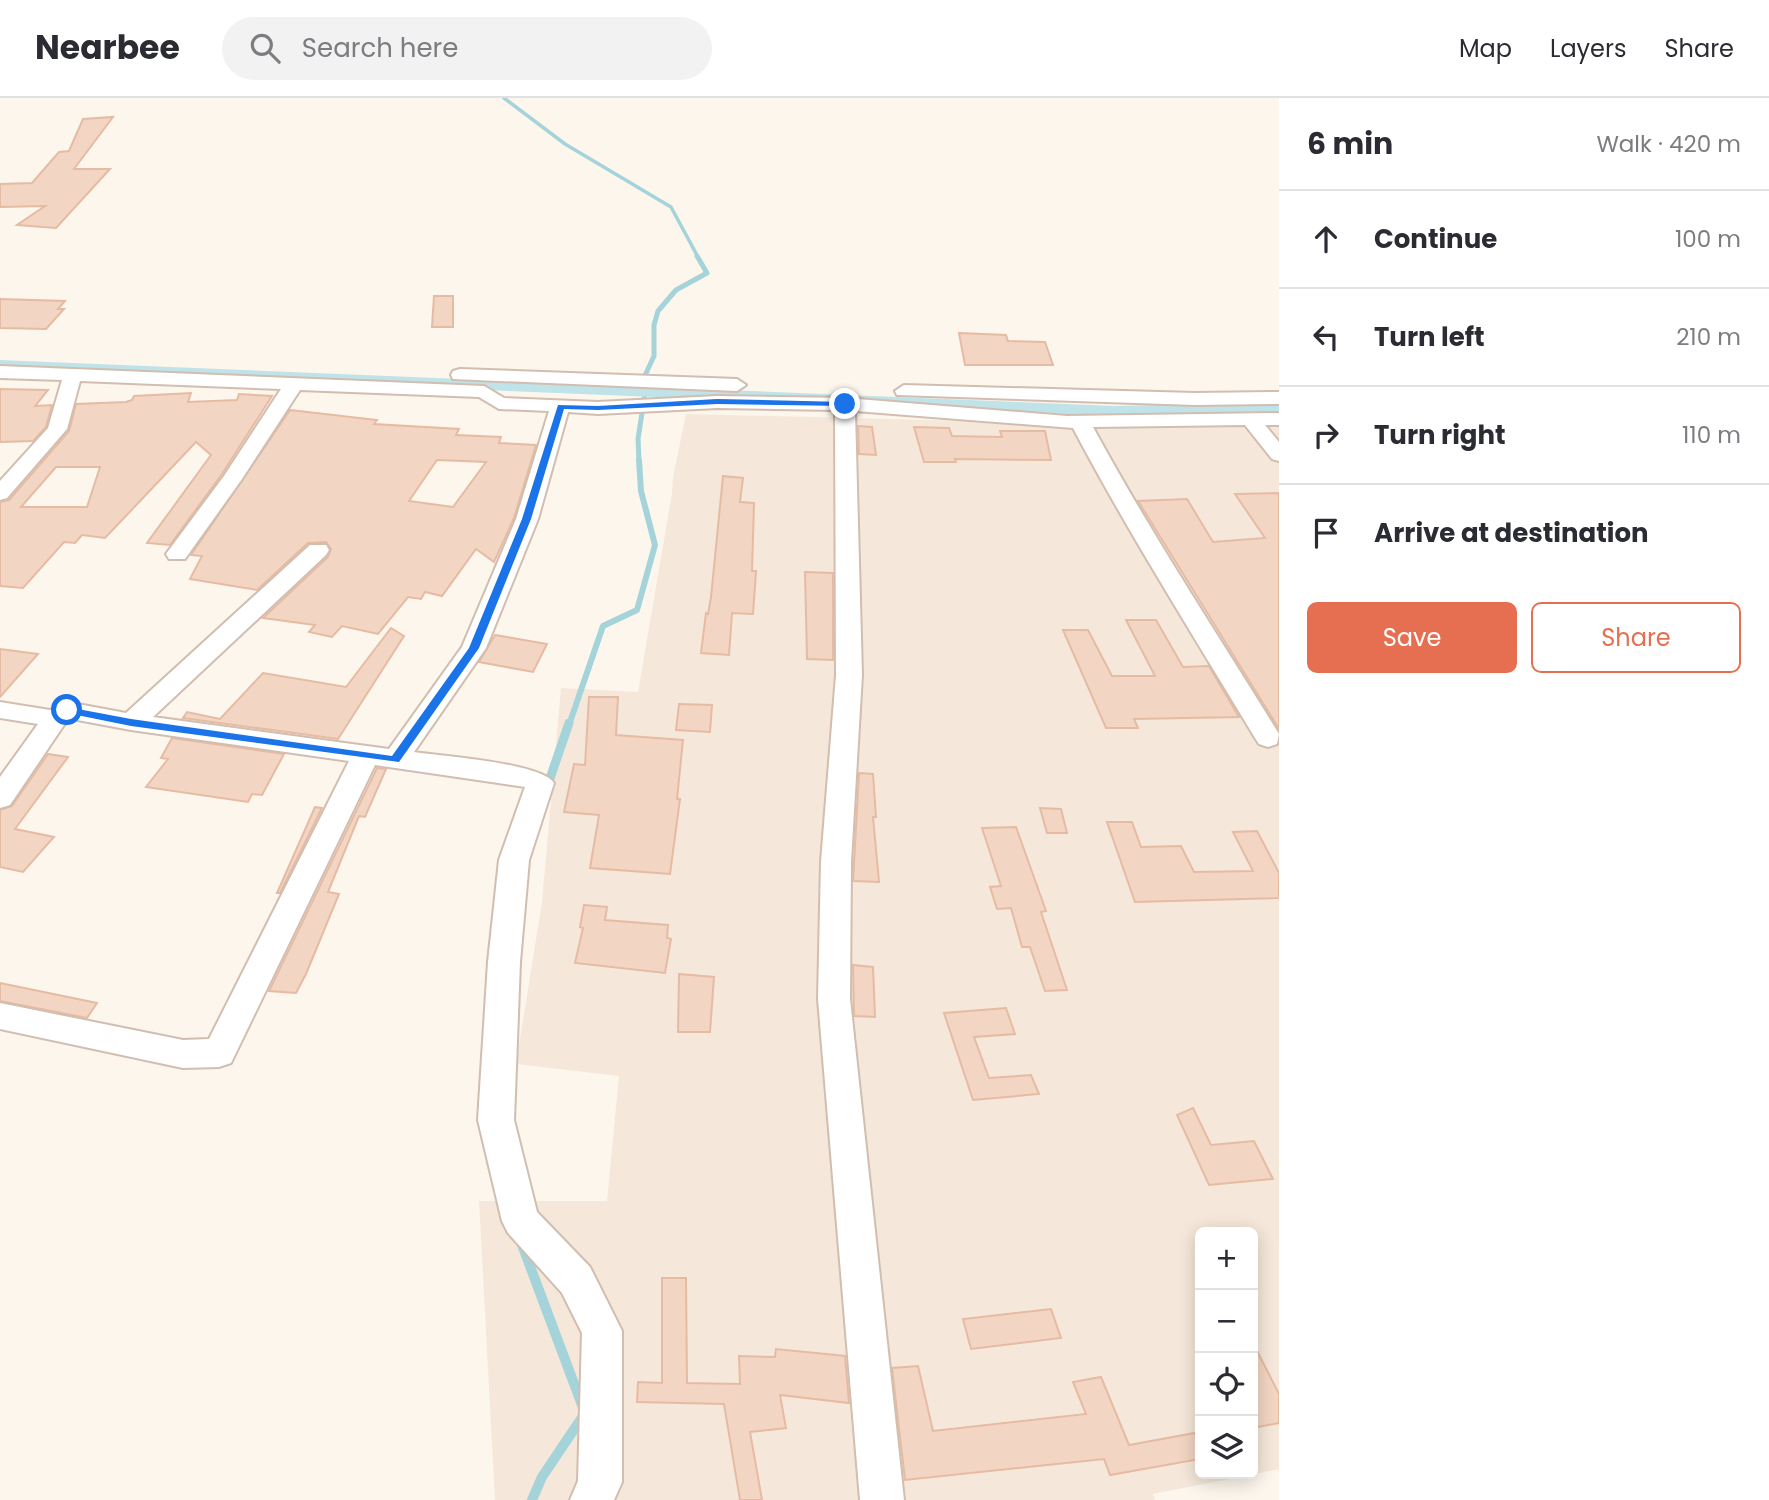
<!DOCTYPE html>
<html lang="en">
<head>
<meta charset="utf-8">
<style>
	:root { --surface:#fff; --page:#f2f2f3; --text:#2b2b33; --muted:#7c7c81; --line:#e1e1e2; --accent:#e76f51 }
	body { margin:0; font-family:Poppins,sans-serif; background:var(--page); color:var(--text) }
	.controls { position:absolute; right:21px; bottom:21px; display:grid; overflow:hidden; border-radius:10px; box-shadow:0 4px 18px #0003 }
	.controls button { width:63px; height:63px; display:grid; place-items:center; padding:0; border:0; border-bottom:2px solid var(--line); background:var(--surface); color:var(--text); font:35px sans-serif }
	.stop { position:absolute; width:21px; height:21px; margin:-16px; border:5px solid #1a73e8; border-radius:50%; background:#fff }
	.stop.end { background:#1a73e8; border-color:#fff; box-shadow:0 2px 7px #0008 }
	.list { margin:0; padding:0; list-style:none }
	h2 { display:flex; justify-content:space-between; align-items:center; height:91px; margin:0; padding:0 28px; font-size:30px }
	h2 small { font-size:23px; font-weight:400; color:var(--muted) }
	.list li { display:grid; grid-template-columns:46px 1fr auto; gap:21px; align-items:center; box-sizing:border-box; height:98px; padding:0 28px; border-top:2px solid var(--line) }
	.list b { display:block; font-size:26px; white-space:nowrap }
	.list em { font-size:23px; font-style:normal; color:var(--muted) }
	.actions { display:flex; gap:14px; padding:21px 28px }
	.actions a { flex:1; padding:16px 0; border:2px solid var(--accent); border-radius:10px; text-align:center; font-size:24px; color:var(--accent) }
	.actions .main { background:var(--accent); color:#fff }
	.icon { flex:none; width:38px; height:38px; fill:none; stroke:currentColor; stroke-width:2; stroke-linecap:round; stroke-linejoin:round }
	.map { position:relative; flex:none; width:1279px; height:1402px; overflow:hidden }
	header { display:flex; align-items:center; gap:42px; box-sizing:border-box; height:98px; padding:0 35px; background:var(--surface); border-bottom:2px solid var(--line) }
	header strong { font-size:33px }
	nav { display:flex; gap:38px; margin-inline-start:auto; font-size:24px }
	.search { width:490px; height:63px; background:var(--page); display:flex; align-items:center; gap:18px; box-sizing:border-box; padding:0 24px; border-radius:38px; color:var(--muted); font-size:26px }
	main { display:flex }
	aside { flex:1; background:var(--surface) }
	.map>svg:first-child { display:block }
	.residential { fill:#f5e8da; fill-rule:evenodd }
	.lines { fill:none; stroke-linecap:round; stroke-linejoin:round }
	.stream-far4 { stroke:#a5d3da; stroke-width:3.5 }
	.stream-far3 { stroke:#a5d3da; stroke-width:5 }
	.stream-far2 { stroke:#a5d3da; stroke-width:6 }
	.stream-far1 { stroke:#a5d3da; stroke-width:9 }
	.stream { stroke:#a5d3da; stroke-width:10 }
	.canal { fill:#bfe3e8; fill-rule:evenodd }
	.building { fill:#f3d5c3; stroke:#e6bba3; stroke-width:2; fill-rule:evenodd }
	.minor-casing { stroke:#d1beb0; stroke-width:4 }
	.minor { fill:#fff; fill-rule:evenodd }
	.route { fill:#1a73e8 }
</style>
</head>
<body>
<header>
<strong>Nearbee</strong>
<div class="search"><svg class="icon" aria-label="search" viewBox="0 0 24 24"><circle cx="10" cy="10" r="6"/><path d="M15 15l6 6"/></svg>Search here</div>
<nav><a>Map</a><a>Layers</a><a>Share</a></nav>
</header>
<main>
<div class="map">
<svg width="1279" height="1402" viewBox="0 0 1279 1402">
	<rect width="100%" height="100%" fill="#fdf6ec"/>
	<path class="residential" d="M686 316 1051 325 1279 327V1371L1153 1396 1155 1402H495L479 1103H607L619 978 516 966 542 804 561 590 638 594 672 395 673 379ZM1200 1134H1253V1376H1200Z"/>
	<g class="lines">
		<path class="stream-far4" d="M504 0 565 46 671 109 698 159"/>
		<path class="stream-far3" d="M639 363 638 341 646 289 642 284 654 258V227L658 213 676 192 707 175 697 158"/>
		<path class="stream-far2" d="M569 627 603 528 637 512 655 447 641 393 639 362"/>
		<path class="stream-far1" d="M546 692 569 625"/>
		<path class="stream" d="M521 1144 585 1315 542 1379 532 1402"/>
		<path class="canal" d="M0 262 1116 308 1279 304V314L1116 318 0 272Z"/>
	</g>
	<g class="building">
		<path d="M113 19 74 71H110L56 130 17 127 45 108 0 109V86L32 85 59 54 69 53 83 21Z"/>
		<path d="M434 198H453V229H432Z"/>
		<path d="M0 201 65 203 58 211H64L46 231 0 230Z"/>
		<path d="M959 235 1006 237 1008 243 1045 244 1053 267H965Z"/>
		<path d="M0 291 48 292 35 308 52 307 46 329 33 343 0 344Z"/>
		<path d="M191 295 188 304 237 302 239 296 272 298 222 376 170 447 147 445 211 357 196 344 105 440 82 437 75 445 64 444 23 490 0 488V404L9 402 69 333 76 306 126 304 132 302 134 298ZM56 369H100L87 409H21Z"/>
		<path d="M290 312 377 322 374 326 459 331 456 337 501 339 499 345 536 347 514 420 494 464 476 451 442 498 425 494 421 501 408 499 378 536 342 528 332 539 309 534 315 527 263 520 328 459 331 451 326 444 308 445 257 492 190 481 202 458 191 457ZM437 362 486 364 453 409 409 403Z"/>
		<path d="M858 328 872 329 876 357 859 356Z"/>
		<path d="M914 329 949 330 952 338 1002 339 1000 333H1045L1051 362 955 361 956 364H924Z"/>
		<path d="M723 378 743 380 740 404 754 405 752 473H756L753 516 732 515 729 557 701 555 706 515 708 516 711 499Z"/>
		<path d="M1279 395V631L1138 403 1187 401 1213 444 1265 440 1235 396Z"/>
		<path d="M805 474 833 475V562L807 561Z"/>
		<path d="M1126 522H1156L1183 569 1209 568 1239 619 1134 621 1138 630H1106L1063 532H1088L1112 578H1155Z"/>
		<path d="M391 530 404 538 338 641 183 620 187 614 220 621 263 575 346 589Z"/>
		<path d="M495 537 547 546 533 574 479 564Z"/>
		<path d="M0 551 38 556 0 599Z"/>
		<path d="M589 599H618L616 637 683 642 677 701H680L670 776 590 770 599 717 564 714 574 666 585 667Z"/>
		<path d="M679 606 712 607 710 634 676 632Z"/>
		<path d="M172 640 284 656 262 697 252 696 248 704 146 689 168 661 161 660Z"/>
		<path d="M48 656 68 659 15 731 54 739 23 774 0 769V712L12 708Z"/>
		<path d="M377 670 386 671 365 719 359 718 328 794 339 796 306 876 296 895 269 893Z"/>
		<path d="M859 675 873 676 876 719H873L879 784 853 783Z"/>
		<path d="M315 709 322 710 280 795H277Z"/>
		<path d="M1040 710 1061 711 1067 735H1047Z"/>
		<path d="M1107 724H1132L1141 749 1181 748 1194 774 1253 773 1233 734 1257 733 1279 775V800L1135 804Z"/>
		<path d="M1016 729 1046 813 1041 814 1067 892 1045 893 1030 849H1022L1011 810 997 811 990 789 1001 788 982 730Z"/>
		<path d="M584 807 607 809 605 822 668 827 667 840 671 841 665 875 575 865 583 830 580 829Z"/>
		<path d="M853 867 873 869 875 919 854 918Z"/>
		<path d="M679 876 714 879 710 934H678Z"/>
		<path d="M0 885 97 905 87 920 0 903Z"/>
		<path d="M1006 910 1015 936 974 939 989 980 1031 977 1039 996 973 1002 944 915Z"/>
		<path d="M1193 1010 1211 1047 1254 1043 1273 1081 1209 1087 1177 1017Z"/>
		<path d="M662 1180H686L687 1285 740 1286 739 1258 775 1259 776 1251 845 1258 849 1305 780 1297 786 1330 750 1334 762 1402H740L724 1306 637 1304 638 1284 662 1285Z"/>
		<path d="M1051 1211 1061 1240 971 1251 963 1221Z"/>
		<path d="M1253 1245 1279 1296V1325L1253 1330Z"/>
		<path d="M918 1268 933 1333 1086 1316 1073 1284 1101 1279 1129 1347 1200 1334V1361L1110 1377 1104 1361 905 1382 892 1270Z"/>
	</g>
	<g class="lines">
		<g class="minor-casing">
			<g id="minor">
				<path d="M0 268 484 288 504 300 598 304 717 298 845 300 1067 318 1279 315V327H1265L1279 344V363L1272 361 1245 327 1093 329C1150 434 1216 534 1279 636L1277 646 1268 649 1259 646 1255 640C1193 537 1129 436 1073 330L855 313 862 577 851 764 850 901 904 1402H860L818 901 821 764 836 577 835 312 717 310 598 316 568 314 538 421 486 550 414 654C441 658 542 665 554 685L529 762 520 864 514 1022 537 1114 590 1169 622 1233V1384L614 1402H570L578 1383 582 1235 562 1195 508 1135 502 1123 478 1022 488 864 499 762 525 689 375 667 231 965 219 969 183 970 0 931V905L183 942 209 941 349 663 131 632 72 621 64 627 10 707 0 710V679L38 626 0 620V604L50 612 67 604 126 615 310 447H326L329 452 326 457 153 619 389 651 462 549 516 421 549 313 499 311 479 299 300 292 242 381 185 461H169L166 456 224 378 281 291 80 283 67 331 7 400 0 402V383L48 330 62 282 0 280Z"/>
				<path d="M460 271 737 281 746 287 737 293 453 281 451 277 453 273Z"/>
				<path d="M904 287 1195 295 1279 294V306L1195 307 897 297 895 293Z"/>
			</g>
		</g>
		<use href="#minor" class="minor"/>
	</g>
	<path class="route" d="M717 301 845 304 849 306 845 308 717 306 598 312 564 311 531 421 479 550 399 664 131 628 67 615 61 612 67 609 131 621 392 658 469 550 522 421 558 307 598 308Z"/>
</svg>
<div class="controls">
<button>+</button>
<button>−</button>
<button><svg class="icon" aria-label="locate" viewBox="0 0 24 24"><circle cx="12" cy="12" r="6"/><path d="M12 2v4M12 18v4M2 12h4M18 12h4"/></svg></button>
<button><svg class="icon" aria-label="layers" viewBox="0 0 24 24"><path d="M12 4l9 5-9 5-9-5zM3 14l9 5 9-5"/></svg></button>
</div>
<div class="stop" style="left:67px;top:612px"></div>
<div class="stop end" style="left:845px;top:306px"></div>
</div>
<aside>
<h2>6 min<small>Walk · 420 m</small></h2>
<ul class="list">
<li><svg class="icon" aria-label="ahead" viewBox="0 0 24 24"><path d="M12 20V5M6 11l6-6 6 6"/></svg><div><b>Continue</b></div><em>100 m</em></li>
<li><svg class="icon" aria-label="left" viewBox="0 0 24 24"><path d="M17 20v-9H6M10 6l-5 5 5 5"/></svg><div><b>Turn left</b></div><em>210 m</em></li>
<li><svg class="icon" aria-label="right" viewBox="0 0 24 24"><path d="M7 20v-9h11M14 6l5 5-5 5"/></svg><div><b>Turn right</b></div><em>110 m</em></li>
<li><svg class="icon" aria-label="arrive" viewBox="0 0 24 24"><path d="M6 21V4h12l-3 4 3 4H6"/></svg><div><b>Arrive at destination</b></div></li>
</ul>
<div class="actions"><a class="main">Save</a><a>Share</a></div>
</aside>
</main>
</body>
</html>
